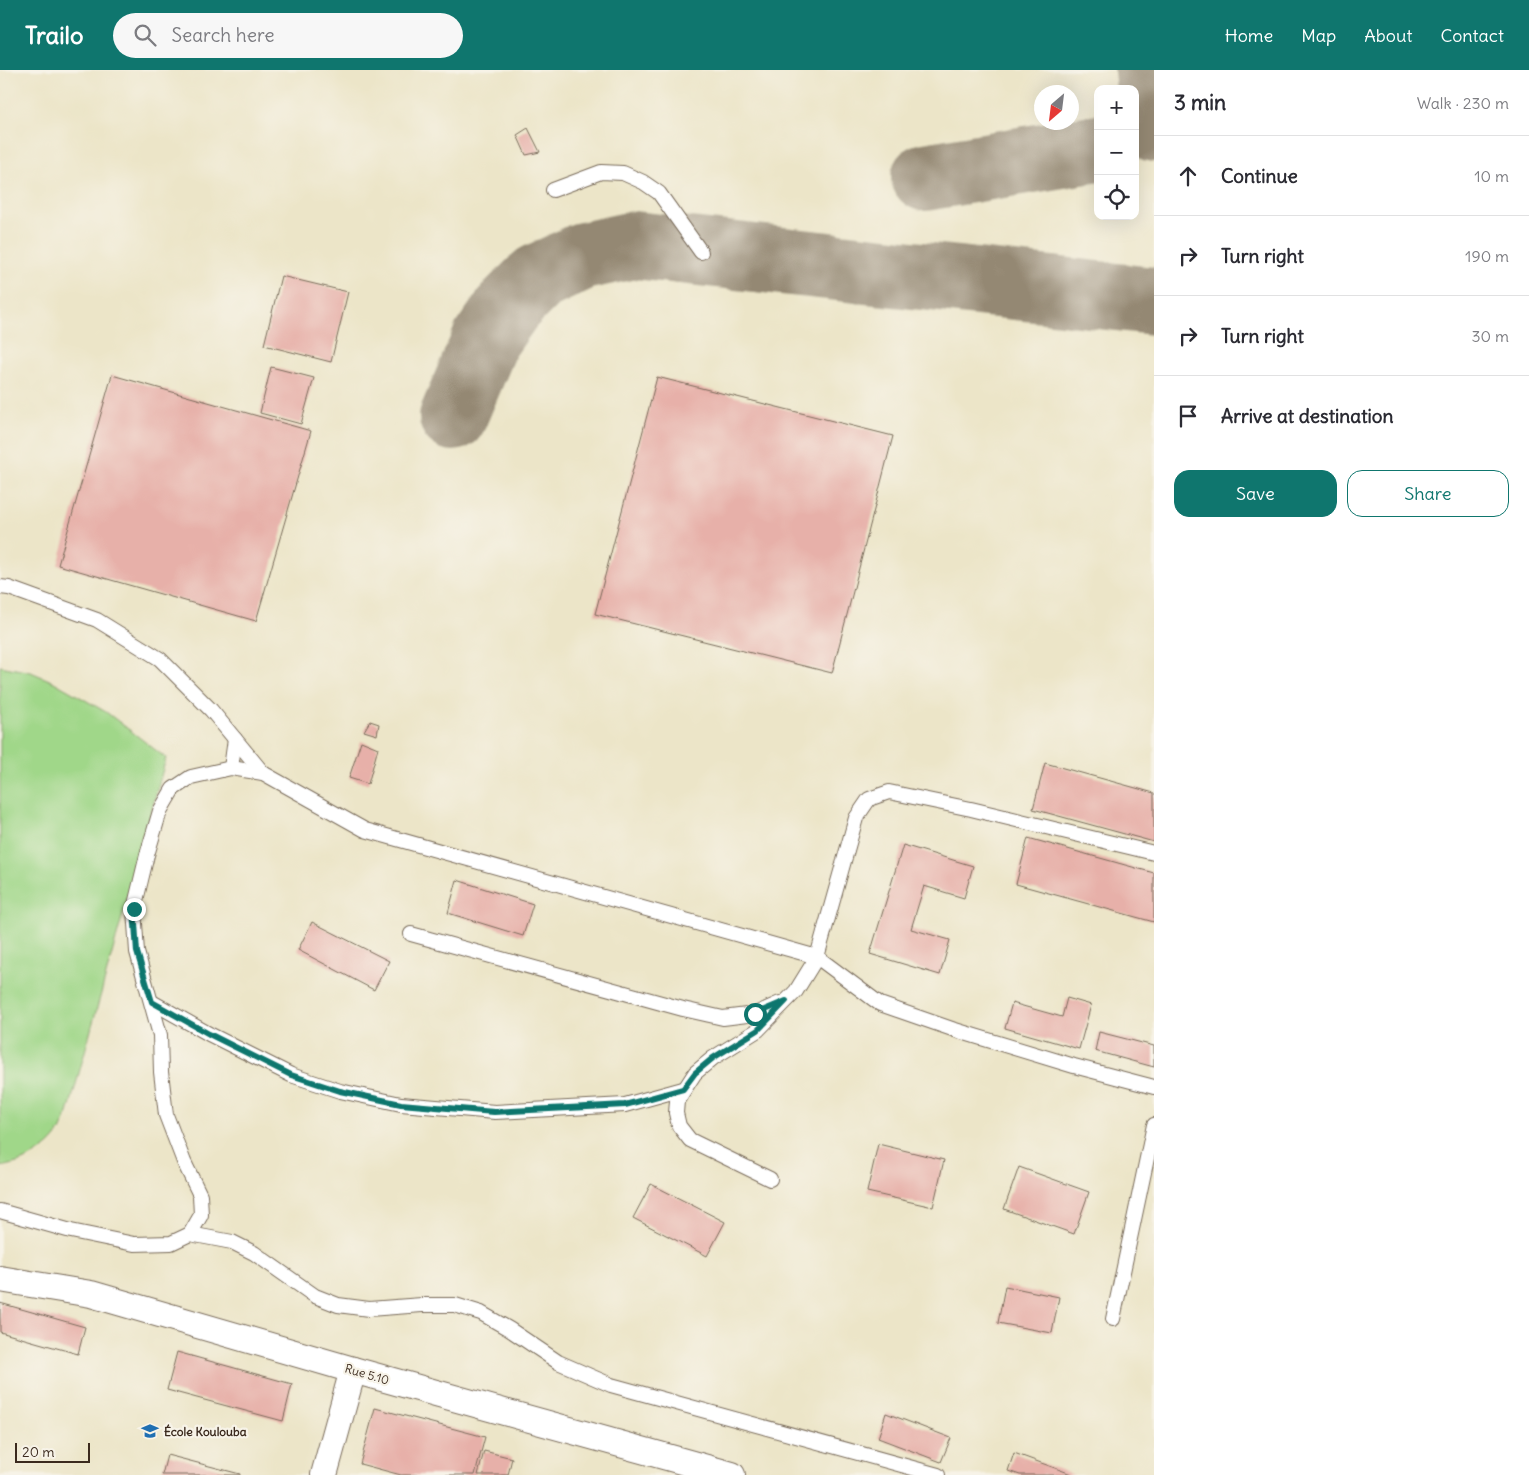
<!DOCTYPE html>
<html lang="en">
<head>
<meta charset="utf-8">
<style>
	:root { --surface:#fff; --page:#f7f7f7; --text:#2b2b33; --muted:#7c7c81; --line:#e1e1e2; --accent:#0f766e }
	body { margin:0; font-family:Delius,sans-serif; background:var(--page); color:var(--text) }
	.controls { position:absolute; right:15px; top:15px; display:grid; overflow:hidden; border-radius:10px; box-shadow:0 5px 20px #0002 }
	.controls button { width:45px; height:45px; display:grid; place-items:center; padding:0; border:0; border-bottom:1px solid var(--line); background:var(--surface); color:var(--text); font:25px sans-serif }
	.compass { position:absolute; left:1034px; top:15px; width:45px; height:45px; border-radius:50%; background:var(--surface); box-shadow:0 5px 20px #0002; rotate:208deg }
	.scale { position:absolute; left:15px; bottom:12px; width:75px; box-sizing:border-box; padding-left:5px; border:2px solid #3b2a1e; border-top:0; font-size:14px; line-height:18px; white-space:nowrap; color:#3b2a1e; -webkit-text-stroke:4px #f7f3e8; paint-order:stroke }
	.stop { position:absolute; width:15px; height:15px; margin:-11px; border:4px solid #0f766e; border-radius:50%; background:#fff }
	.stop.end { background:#0f766e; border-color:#fff; box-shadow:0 1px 5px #0008 }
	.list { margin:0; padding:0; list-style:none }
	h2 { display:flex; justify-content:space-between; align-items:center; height:65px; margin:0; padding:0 20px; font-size:21px }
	h2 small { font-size:16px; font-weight:400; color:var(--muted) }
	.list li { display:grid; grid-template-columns:32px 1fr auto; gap:15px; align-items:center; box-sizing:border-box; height:80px; padding:0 20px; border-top:1px solid var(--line) }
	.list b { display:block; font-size:19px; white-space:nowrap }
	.list em { font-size:16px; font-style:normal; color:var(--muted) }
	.actions { display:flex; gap:10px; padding:15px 20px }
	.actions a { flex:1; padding:11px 0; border:1px solid var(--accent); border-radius:15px; text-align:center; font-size:18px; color:var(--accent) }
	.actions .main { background:var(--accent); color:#fff }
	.icon { flex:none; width:28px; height:28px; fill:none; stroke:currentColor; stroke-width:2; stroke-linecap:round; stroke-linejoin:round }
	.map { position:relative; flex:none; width:1154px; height:1405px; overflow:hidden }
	header { display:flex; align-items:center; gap:30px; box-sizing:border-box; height:70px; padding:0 25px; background:var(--accent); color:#fff }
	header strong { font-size:24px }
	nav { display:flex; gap:28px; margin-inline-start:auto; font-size:18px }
	.search { width:350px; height:45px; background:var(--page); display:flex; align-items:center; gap:12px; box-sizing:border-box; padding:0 18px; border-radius:28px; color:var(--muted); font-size:19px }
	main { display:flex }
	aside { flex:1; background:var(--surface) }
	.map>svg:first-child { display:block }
	.green { fill:#a0d789; stroke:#6e8054 }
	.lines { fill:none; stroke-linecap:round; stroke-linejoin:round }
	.taxiway { stroke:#948873; stroke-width:68 }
	.building { fill:#e7b0a9 }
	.lane-casing { stroke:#796b5a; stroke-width:16 }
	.street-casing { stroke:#796b5a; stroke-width:28 }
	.lane { stroke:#fff; stroke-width:14 }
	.street { stroke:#fff; stroke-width:26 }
	.route { stroke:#0f766e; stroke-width:6 }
	.labels { text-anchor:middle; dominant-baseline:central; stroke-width:4.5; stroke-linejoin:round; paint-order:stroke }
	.street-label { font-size:12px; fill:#3b2a1e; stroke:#f7f3e8 }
	.poi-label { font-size:12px; font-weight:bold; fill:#3b2a1e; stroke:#f7f3e8; text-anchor:start }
</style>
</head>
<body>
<header>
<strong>Trailo</strong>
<div class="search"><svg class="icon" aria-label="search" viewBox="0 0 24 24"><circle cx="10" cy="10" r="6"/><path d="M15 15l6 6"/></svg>Search here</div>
<nav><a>Home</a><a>Map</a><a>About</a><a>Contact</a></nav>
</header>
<main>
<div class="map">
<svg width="1154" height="1405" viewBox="0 0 1154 1405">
	<rect width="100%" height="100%" fill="#f7f3e8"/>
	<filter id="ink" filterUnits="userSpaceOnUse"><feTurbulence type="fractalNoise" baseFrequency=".02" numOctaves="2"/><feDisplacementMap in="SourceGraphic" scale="10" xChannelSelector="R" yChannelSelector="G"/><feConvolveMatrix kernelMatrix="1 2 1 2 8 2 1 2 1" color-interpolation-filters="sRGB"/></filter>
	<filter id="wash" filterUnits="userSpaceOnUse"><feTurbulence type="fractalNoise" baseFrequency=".0096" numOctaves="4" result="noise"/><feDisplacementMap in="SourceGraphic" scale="20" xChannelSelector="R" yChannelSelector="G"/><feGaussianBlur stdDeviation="1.12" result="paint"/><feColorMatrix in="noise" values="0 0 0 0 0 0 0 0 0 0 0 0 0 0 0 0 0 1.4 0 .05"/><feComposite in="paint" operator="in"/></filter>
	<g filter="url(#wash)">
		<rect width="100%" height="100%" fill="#ece5c8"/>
		<path class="green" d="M0 596 31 602 54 612 106 642 166 688 68 1043C65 1049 63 1055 60 1061 48 1081 22 1094 0 1097Z"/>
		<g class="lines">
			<g class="taxiway">
				<path d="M1148 0 1154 58"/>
				<path d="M925 107 1098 78"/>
				<path d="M453 347 486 269 510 235 537 208 583 186 634 175 1154 231"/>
			</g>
		</g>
		<g id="blocks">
			<g class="building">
				<path d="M528 58 540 82 526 85 517 65Z"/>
				<path d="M281 206 348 222 331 292 264 275Z"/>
				<path d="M271 297 314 308 301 354 260 343Z"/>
				<path d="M112 305 311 361 256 551 58 495Z"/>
				<path d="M657 307 893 366 832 603 595 544Z"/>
				<path d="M370 651 379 654 377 665 364 661Z"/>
				<path d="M361 671 378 678 368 714 349 708Z"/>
				<path d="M1045 693 1154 723V772L1033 739Z"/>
				<path d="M1028 768 1154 803V852L1016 814Z"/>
				<path d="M903 775 973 796 964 828 924 816 911 859 950 870 940 905 870 884Z"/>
				<path d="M457 810 533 834 523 866 448 843Z"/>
				<path d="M312 852 389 891 374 920 298 880Z"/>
				<path d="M1067 928 1091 935 1079 979 1005 958 1012 933 1062 947Z"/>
				<path d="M1099 962 1154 976V997L1095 981Z"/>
				<path d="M878 1074 944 1090 933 1137 867 1122Z"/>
				<path d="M1019 1097 1089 1122 1074 1164 1004 1139Z"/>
				<path d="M651 1114 725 1152 707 1186 633 1148Z"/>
				<path d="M1005 1216 1059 1227 1052 1263 998 1253Z"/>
				<path d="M0 1233 85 1257 78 1284 0 1262Z"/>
				<path d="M177 1282 292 1314 283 1351 167 1320Z"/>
				<path d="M375 1338 485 1367 475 1405H401L360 1394Z"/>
				<path d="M886 1343 951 1368 941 1392 878 1368Z"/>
				<path d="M484 1381 512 1388 508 1405H478Z"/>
				<path d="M1014 1383 1074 1405H1020L1008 1401Z"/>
				<path d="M167 1385 240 1404V1405H162Z"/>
			</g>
		</g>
	</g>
	<g filter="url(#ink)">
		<use href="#blocks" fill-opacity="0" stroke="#796b5a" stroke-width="1"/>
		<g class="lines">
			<g class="lane-casing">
				<g id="lane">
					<path d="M553 120 601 102 623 103 643 112 659 123 701 182"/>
					<path d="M0 517 9 518 97 550 160 589 211 640 263 703"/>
					<path d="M231 698 235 669"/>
					<path d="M411 864 683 939 723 948 755 944 780 933"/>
					<path d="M152 932 209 964 291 1005 340 1021 401 1034 495 1042 625 1035 683 1019"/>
					<path d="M770 1109 690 1070 679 1056 676 1043 677 1031 695 1003 713 988 758 960 796 921 817 887 856 748 869 729 889 722 971 739 1154 783"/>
					<path d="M0 1141 71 1161 134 1174 171 1173 190 1164 201 1145 200 1125 184 1092 166 1045 161 1002 160 965 137 882 134 839 147 785 160 741 173 719 191 707 231 698 263 703 365 760 817 887 880 934 955 960 1074 996 1154 1017"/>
					<path d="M190 1164 232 1172 254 1183 315 1226 338 1235 369 1239 422 1235H455L481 1243 509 1259 558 1292 611 1315 938 1405"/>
					<path d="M1113 1249 1154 1055"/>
				</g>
			</g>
			<g class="street-casing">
				<g id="street">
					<path d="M0 1209 91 1224 353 1300 732 1405"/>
					<path d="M324 1405 353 1300"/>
				</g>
			</g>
			<use href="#lane" class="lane"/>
			<use href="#street" class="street"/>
		</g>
	</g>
	<g class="lines" filter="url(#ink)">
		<path class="route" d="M134 839 137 882 152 932 209 964 291 1005 340 1021 401 1034 494 1042 625 1035 683 1019 695 1003 713 988 758 960 786 931 755 944"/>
	</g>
	<defs>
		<g id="school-bare" transform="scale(1.35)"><path d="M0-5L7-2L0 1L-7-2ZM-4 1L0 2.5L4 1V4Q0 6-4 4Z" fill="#1f6fb2" stroke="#f7f3e8" stroke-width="2.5" paint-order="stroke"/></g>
	</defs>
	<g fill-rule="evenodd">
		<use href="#school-bare" x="150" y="1361"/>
	</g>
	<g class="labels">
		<g class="street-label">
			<text transform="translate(367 1304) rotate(16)">Rue 5.10</text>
		</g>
		<g class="poi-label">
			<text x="164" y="1361">École Koulouba</text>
		</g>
	</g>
</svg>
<div class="controls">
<button>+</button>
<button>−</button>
<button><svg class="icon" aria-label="locate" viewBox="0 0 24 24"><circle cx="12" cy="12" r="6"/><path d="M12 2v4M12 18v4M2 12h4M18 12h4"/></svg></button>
</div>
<svg class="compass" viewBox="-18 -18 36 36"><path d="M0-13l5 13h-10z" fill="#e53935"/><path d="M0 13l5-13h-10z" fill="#7c7c81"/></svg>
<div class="scale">20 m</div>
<div class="stop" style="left:755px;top:944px"></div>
<div class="stop end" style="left:134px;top:839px"></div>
</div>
<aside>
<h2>3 min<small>Walk · 230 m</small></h2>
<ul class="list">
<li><svg class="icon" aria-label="ahead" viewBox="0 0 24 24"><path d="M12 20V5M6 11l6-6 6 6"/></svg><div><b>Continue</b></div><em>10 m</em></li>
<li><svg class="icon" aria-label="right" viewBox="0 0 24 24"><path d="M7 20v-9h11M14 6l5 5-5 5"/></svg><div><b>Turn right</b></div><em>190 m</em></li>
<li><svg class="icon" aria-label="right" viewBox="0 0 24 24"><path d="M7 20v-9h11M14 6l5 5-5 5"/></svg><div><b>Turn right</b></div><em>30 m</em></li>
<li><svg class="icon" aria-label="arrive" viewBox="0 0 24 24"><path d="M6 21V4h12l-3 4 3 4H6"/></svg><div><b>Arrive at destination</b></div></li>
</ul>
<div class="actions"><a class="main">Save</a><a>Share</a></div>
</aside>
</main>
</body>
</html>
